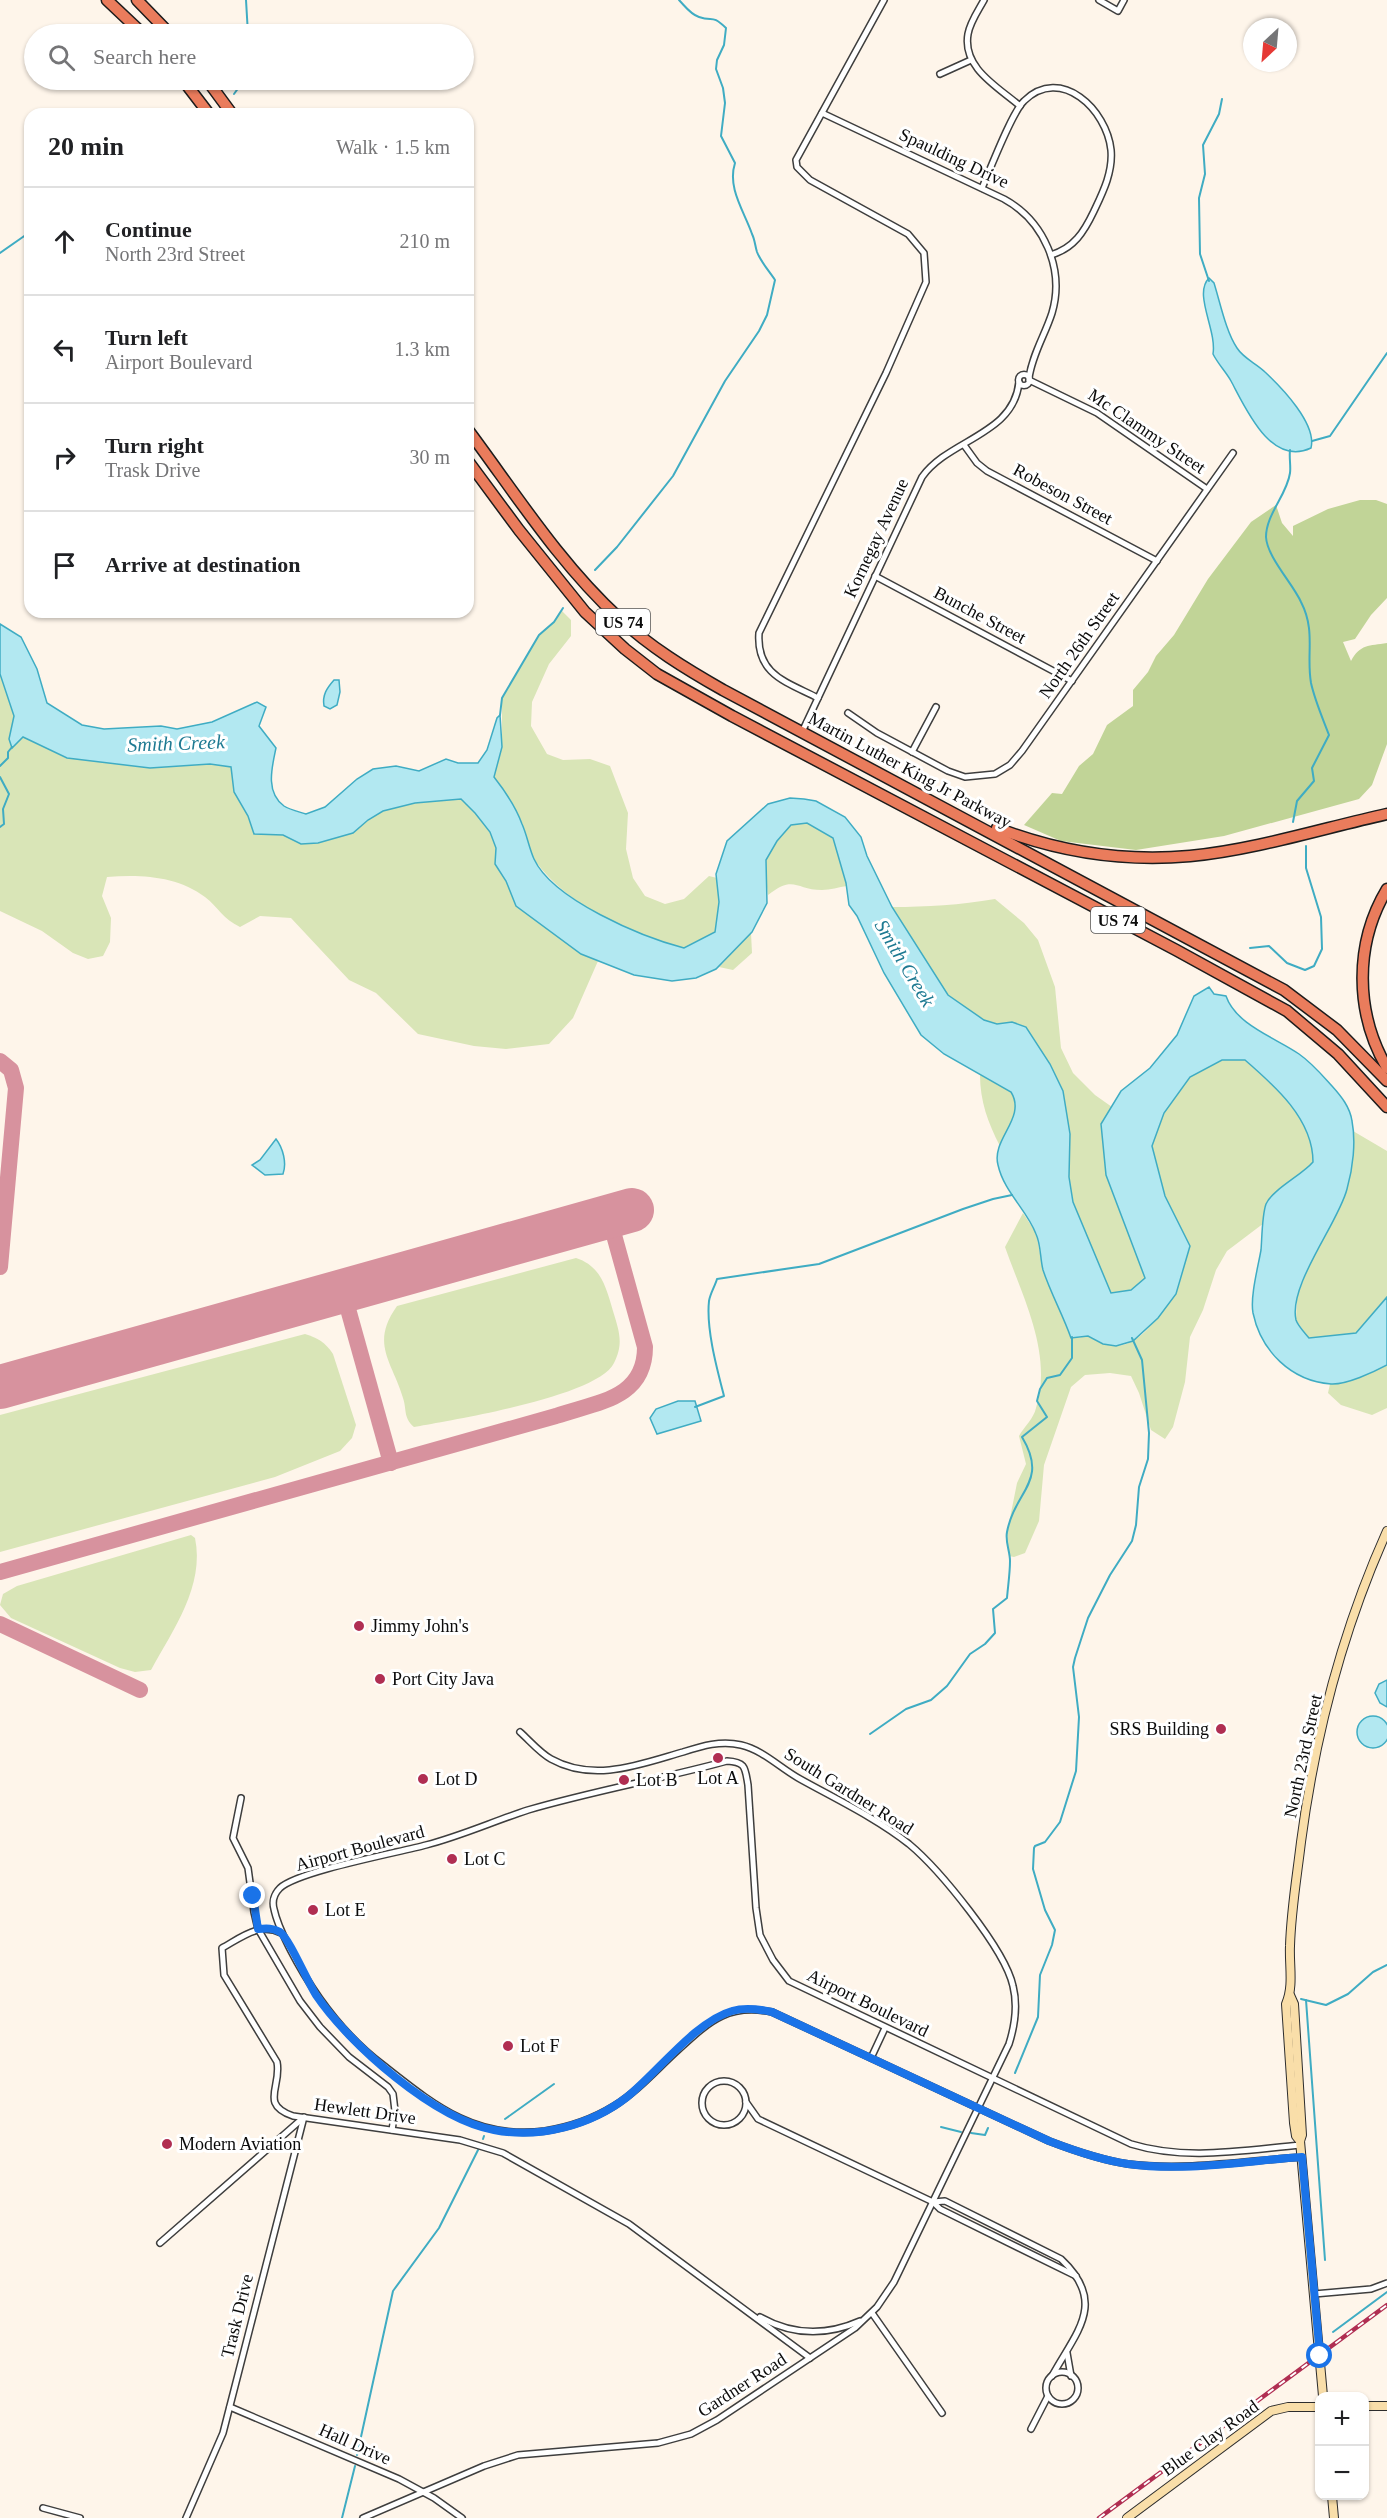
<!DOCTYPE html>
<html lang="en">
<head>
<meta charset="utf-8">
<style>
	:root { --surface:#fff; --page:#f6f6f6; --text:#202124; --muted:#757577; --line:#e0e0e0 }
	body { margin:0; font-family:"Times New Roman",serif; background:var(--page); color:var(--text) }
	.controls { position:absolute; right:18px; bottom:18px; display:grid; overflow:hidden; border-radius:12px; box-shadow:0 2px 4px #0004 }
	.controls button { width:54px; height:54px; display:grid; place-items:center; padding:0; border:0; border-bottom:2px solid var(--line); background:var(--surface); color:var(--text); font:30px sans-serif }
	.compass { position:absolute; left:1243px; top:18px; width:54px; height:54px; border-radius:50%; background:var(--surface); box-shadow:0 2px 4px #0004; rotate:206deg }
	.stop { position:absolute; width:18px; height:18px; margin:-14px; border:4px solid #1a73e8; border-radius:50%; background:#fff }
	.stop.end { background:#1a73e8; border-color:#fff; box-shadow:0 2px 6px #0008 }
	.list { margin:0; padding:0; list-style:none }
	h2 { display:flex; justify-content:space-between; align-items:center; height:78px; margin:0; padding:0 24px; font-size:26px }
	h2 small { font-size:20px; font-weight:400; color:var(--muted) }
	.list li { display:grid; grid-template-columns:39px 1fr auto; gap:18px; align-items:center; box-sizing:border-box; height:108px; padding:0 24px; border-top:2px solid var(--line) }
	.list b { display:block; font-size:22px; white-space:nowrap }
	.list p { margin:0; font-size:20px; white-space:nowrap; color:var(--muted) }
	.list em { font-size:20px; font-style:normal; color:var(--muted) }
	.icon { flex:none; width:33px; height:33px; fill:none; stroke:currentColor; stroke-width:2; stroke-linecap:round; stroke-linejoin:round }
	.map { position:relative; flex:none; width:1387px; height:2518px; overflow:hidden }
	.search { position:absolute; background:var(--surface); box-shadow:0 2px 4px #0004; left:24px; top:24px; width:450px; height:66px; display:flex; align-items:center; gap:15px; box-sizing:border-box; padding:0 21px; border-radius:33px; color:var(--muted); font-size:22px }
	.panel { position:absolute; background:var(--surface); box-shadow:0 2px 4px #0004; left:24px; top:108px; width:450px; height:510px; border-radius:18px }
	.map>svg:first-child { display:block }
	.green { fill:#d9e5b7 }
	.forest { fill:#c1d497 }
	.water { fill:#b2e8f1; stroke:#3facc3; stroke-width:1.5 }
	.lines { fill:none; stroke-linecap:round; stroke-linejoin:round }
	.stream { stroke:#3facc3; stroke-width:2 }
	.taxiway { stroke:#d7929e; stroke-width:16 }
	.runway { stroke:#d7929e; stroke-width:44 }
	.street-casing { stroke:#3e3e3e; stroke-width:8 }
	.secondary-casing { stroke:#2d2d2d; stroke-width:10 }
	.highway-casing { stroke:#1c1c1c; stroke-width:13 }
	.street { stroke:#fff; stroke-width:5 }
	.secondary { stroke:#f9dea9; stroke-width:8 }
	.highway { stroke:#ea7c5c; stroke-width:10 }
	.rail-casing { stroke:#b02e52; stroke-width:4.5 }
	.rail { stroke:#fff; stroke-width:2; stroke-dasharray:7; stroke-linecap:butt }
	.route { stroke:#1a73e8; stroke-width:8 }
	.poi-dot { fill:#b02e52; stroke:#fff; stroke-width:2 }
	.labels { text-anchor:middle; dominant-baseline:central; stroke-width:6; stroke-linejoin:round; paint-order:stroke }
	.shield { fill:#fff; stroke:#545454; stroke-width:1.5 }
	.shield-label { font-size:16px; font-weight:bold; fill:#0b0b0b }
	.street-label { font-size:18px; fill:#0b0b0b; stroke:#fff }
	.poi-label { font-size:18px; fill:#0b0b0b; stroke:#fff; text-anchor:start }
	.water-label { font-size:20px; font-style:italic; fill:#1e7a92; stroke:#fff }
</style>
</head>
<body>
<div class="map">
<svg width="1387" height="2518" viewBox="0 0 1387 2518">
	<rect width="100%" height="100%" fill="#fef5ea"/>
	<g class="green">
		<path d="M562 611 571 620V636L549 664 532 702 531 726 547 754 563 760 590 759 610 766 628 813 626 849 633 878 645 896 665 904 684 899 709 876 717 878 719 902 715 932 684 948C633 935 568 906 536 862 529 852 527 836 522 824 516 807 503 792 494 777L502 747V698L539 635 554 622Z"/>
		<path d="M0 674 14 716 9 739 14 747 20 738 23 737 67 758 150 768 210 764 231 767 234 792 248 816 254 834 283 835 301 844 353 833 368 820 383 811 415 803 461 799 475 813 490 832 496 848 495 864 506 881 516 906 581 954 598 961 573 1018 549 1044 506 1049 474 1046 418 1034 376 993 349 980 291 918 260 916 240 927C223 919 219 908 205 897 178 876 140 874 107 877L102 896 111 918 110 942 103 956 88 959 73 953 42 931 0 911Z"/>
		<path d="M796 823H807L833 838 847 886C839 887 830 890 822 890 796 890 794 874 768 895 767 884 764 871 766 861 769 848 784 828 796 823Z"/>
		<path d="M995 899 1024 923 1038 940 1055 987 1061 1048 1073 1073 1095 1095 1112 1107 1101 1124 1106 1175 1145 1278 1131 1290 1110 1293 1073 1202 1069 1177 1070 1134 1063 1091 1050 1064 1026 1027 1012 1022 997 1024 984 1020 948 995 892 907C927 907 960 905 995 899Z"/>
		<path d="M751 933 752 953 733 970 719 967Z"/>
		<path d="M1222 1060H1245C1275 1087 1313 1118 1313 1162 1303 1174 1273 1191 1267 1204 1264 1209 1265 1218 1264 1223L1227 1251 1216 1270 1203 1310 1190 1337 1185 1382 1173 1427 1165 1439 1151 1430 1139 1393 1131 1376 1110 1373 1085 1375 1071 1387 1044 1465 1039 1521 1025 1553 1014 1557 1009 1556 1007 1533 1017 1483 1026 1464 1019 1436C1024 1427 1034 1418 1036 1408 1053 1354 1023 1298 1005 1247L1023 1213 1036 1233 1043 1269 1071 1338C1077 1338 1084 1336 1090 1337 1099 1340 1106 1346 1116 1346 1156 1344 1178 1277 1190 1246L1165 1196 1152 1146 1163 1113 1190 1077Z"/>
		<path d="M980 1075C989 1080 1003 1084 1011 1091 1025 1105 1007 1132 1000 1146 988 1123 980 1101 980 1075Z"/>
		<path d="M1353 1131 1387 1151V1297L1356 1333 1309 1338 1296 1320 1297 1297 1353 1151Z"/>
		<path d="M576 1258C601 1266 606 1287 613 1311 619 1331 624 1343 614 1363 598 1396 458 1419 420 1426L414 1427C403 1417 407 1410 403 1398 392 1361 370 1344 397 1306Z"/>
		<path d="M305 1334C318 1338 325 1342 333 1354L356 1425 352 1438 340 1451 275 1477 0 1552V1415Z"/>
		<path d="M1387 1365V1408L1372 1415 1341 1405 1328 1393 1330 1384 1357 1378Z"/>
		<path d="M191 1535 195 1538C205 1586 173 1630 151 1670L135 1672 120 1668 11 1618 0 1605 3 1594 17 1586Z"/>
	</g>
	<path class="forest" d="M1360 500H1376L1387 504V598L1371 615 1355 639 1343 642 1351 661C1360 644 1369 646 1387 643V744L1372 785 1359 799 1224 836 1136 850 1061 841 1024 825 1052 793 1062 794 1079 766 1093 754 1107 725 1133 706V690L1148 672 1156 656 1174 635 1208 579 1251 522 1276 505 1282 523 1293 536V526L1328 509Z"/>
	<g class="water">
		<path d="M1209 278 1214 283C1220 302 1226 332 1237 348 1244 359 1256 363 1265 372 1282 388 1317 424 1311 448 1271 467 1246 409 1231 381 1226 372 1218 364 1213 354 1217 330 1193 294 1209 278Z"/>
		<path d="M0 624 21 637 37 669 47 703 82 725 104 729 161 726 177 729 212 722 257 702 266 707 259 726 276 748C272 767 265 792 284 806 290 810 300 812 306 814L325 807 357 779 373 769 396 766 419 771 446 759 458 763H478L487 750 497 718 500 715 502 747 494 777C505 791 516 807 522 824 527 835 529 848 534 859 553 900 642 937 684 948L715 932 719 902 716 874 727 841 768 804 790 798 804 799 816 801 845 817 861 837 867 856 892 907 948 995 984 1020 997 1024 1012 1022 1026 1027 1050 1064 1063 1091 1070 1134 1069 1177 1073 1202 1111 1293 1131 1290 1145 1278 1106 1175 1101 1124 1121 1091 1150 1068 1177 1035 1194 996 1209 987 1214 994 1226 996C1236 1025 1276 1038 1299 1054 1312 1063 1322 1075 1332 1086 1341 1096 1350 1107 1352 1121 1356 1142 1353 1168 1347 1189 1339 1222 1288 1285 1296 1320 1298 1326 1305 1333 1309 1338L1356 1333 1387 1297V1365C1374 1372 1346 1385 1331 1384 1291 1381 1261 1351 1253 1313 1250 1297 1258 1267 1261 1250 1262 1238 1262 1215 1266 1204 1273 1189 1302 1175 1313 1162 1313 1119 1275 1086 1245 1060H1222L1190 1077 1164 1113 1152 1146 1165 1196 1190 1246 1176 1294 1158 1318 1133 1341 1116 1346 1103 1344 1088 1336 1071 1338C1063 1315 1051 1294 1043 1270 1040 1258 1041 1245 1036 1234 1027 1210 1004 1192 998 1165 991 1139 1027 1118 1011 1092L944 1054 921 1035 884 973 857 916 849 905 846 883 833 838 807 823 791 825 777 841 766 860 767 903 752 932 716 969 696 978 672 981 634 975 581 954 516 906 506 881 495 864 496 848 490 832 475 813 461 799 415 803 383 811 368 820 353 833 318 843 301 844 283 835 254 834 248 816 234 792 231 767 210 764 150 768 67 758 23 737 12 748 9 739 14 716 0 674Z"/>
		<path d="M334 680H339L340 692 337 705 330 709 324 706C322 695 327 688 334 680Z"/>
		<path d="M276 1139C283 1148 287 1163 283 1174L265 1175 252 1165 260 1160Z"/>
		<path d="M678 1401H695L701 1421 657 1434 650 1418 656 1409Z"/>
		<path d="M1387 1680V1707L1380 1703 1375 1693 1379 1684Z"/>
		<circle cx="1373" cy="1732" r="16"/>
	</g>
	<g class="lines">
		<g class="stream">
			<path d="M246 0 248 34"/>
			<path d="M234 94 244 80"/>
			<path d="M0 253 30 232"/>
			<path d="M1209 281 1200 254 1199 198 1205 174 1203 145 1219 114 1222 99"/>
			<path d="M1312 441 1330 436 1387 353"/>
			<path d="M1290 450C1289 458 1291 466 1290 473 1287 495 1266 514 1266 537 1267 557 1293 584 1301 602 1316 631 1306 654 1311 683 1315 701 1323 719 1329 735L1312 768 1314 781 1297 801 1293 822"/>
			<path d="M595 570 617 547 673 476 725 381 759 331 767 315 775 280C769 271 761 262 757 252 755 246 755 240 752 234 744 211 727 188 735 163L721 136 725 103 723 88 716 69 717 60 724 45 726 28C711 14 714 22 699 17 690 14 685 6 679 0"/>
			<path d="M500 715 502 698 539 635 554 622 563 608"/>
			<path d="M0 766 8 758V752L12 747"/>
			<path d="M0 777 9 794 3 809 4 824 0 827"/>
			<path d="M1250 948 1269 946 1287 963 1305 970 1314 966 1322 949 1321 917 1306 868V846"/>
			<path d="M695 1407 724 1396C717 1369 706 1329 709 1301 710 1294 715 1286 717 1279L819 1264 963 1209 993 1199 1012 1195"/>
			<path d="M870 1734 906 1709 931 1700 947 1686 970 1654 985 1644 995 1633 993 1609 1007 1598C1008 1586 1010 1573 1010 1561 1010 1551 1005 1542 1007 1532 1015 1490 1049 1482 1022 1437L1047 1417 1037 1401 1040 1389 1047 1378 1060 1375 1072 1358V1337"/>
			<path d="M1301 1999 1326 2005 1348 1994 1373 1972 1387 1965"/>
			<path d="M1306 2000 1325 2260"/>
			<path d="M1015 2073 1038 2017 1040 1975 1052 1945 1055 1930 1045 1910 1033 1869 1034 1848 1035 1846 1045 1842 1060 1822 1076 1771 1079 1717 1073 1667 1075 1658 1088 1618 1110 1575 1132 1541 1136 1525 1139 1487 1148 1459 1149 1433 1142 1360 1132 1338"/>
			<path d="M505 2119 554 2084"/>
			<path d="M941 2127 961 2132"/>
			<path d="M971 2133 985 2135 988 2128"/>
			<path d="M483 2139 484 2136"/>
			<path d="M1333 2332 1387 2292"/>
			<path d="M357 2455 393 2291 439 2228 478 2150"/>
			<path d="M342 2518 355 2466"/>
		</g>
		<g class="taxiway">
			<path d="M0 1061 11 1070 16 1088 0 1267"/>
			<path d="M343 1291 391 1463"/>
			<path d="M0 1572 556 1416C597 1402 645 1399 645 1347L609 1217"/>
			<path d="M0 1624 140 1690"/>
		</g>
		<path class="runway" d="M0 1387 632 1210"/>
		<g class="street-casing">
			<g id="street">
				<path d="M984 0C978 11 970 22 968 34 962 68 998 87 1020 106"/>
				<path d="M1099 0 1118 11 1124 0"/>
				<path d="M940 74 971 60"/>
				<path d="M822 113 1004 199C1044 221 1065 269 1052 313 1045 335 1032 355 1029 378"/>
				<path d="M982 188C990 170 1012 112 1024 101 1061 65 1107 110 1111 150 1113 172 1103 192 1094 211 1084 232 1074 248 1051 255"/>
				<circle cx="1024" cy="380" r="5.5"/>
				<path d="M1029 380 1097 413 1207 489"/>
				<path d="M964 445 977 463 987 471 1157 561"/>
				<path d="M875 576 1072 681"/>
				<path d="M818 698C787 682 756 675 759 633L886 373 926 282 924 253 908 234 810 180 797 167 796 160 884 0"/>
				<path d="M848 713 877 733 948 771 965 777 995 774 1010 765 1022 751 1233 453"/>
				<path d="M802 732 922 477C949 439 1014 435 1019 382"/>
				<path d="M912 752 936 707"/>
				<path d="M241 1798 233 1838 248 1868 254 1912 258 1929 300 2001 320 2027 349 2057 388 2087 393 2094 395 2111 392 2130"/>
				<path d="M281 1933C260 1922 242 1937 222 1948L224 1975 277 2062C282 2087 259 2104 293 2116L460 2140 503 2153 629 2224 810 2358"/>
				<path d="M871 2058 885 2028"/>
				<circle cx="724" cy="2103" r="22"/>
				<path d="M746 2102 758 2119 933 2202 940 2209 1076 2276"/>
				<path d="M1301 2145C1244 2150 1186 2161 1131 2144L789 1981 773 1960 760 1935 756 1908 748 1785C745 1768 746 1762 727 1761 661 1779 593 1791 528 1810 494 1821 461 1836 426 1845 396 1853 299 1871 280 1888 274 1894 272 1902 274 1909 277 1924 284 1937 291 1951 314 1995 342 2034 383 2065 434 2105 475 2140 545 2131 570 2127 593 2119 614 2106 638 2091 657 2069 678 2050 709 2022 727 2003 772 2012L1049 2141C1075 2151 1101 2160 1128 2164 1185 2171 1245 2161 1302 2157"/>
				<path d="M933 2202 945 2201 1061 2259C1108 2303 1076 2332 1052 2376"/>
				<path d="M160 2243 303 2118"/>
				<path d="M1314 2294 1371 2289 1387 2283"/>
				<path d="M872 2313 942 2413"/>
				<path d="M760 2317C792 2335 826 2336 860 2321"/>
				<path d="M1067 2353 1071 2376"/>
				<circle cx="1062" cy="2388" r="16"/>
				<path d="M230 2407 399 2479 434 2498 462 2518"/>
				<path d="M1031 2429 1048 2396"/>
				<path d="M43 2508 80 2518"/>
				<path d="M186 2518 223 2433 304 2117"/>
				<path d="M363 2518 484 2466 518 2455 658 2443 691 2434 717 2420 855 2328 877 2307 894 2282 1009 2044C1015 2025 1018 2006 1013 1986 1005 1949 939 1869 909 1844 876 1818 836 1799 800 1779 780 1768 763 1750 741 1745 721 1740 702 1746 683 1752 641 1764 594 1783 551 1759 540 1753 530 1741 520 1732"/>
			</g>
		</g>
		<g class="secondary-casing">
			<g id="secondary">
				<path d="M1290 1995 1294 2004 1302 2135 1300 2141 1323 2396"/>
				<path d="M1300 2141 1296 2136 1294 2123 1286 2004C1294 1986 1289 1965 1290 1946 1291 1911 1297 1876 1301 1842 1315 1736 1343 1629 1387 1531"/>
				<path d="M1364 2406H1387"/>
				<path d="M1332 2496 1334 2518"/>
				<path d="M1127 2518 1271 2411 1288 2407H1320"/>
			</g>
		</g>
		<g class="highway-casing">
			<g id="highway">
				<path d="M107 0 143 34"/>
				<path d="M137 0 170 34"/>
				<path d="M183 80 209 114"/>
				<path d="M207 80 232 114"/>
				<path d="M468 430C515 493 560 564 619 618 650 647 686 669 723 690L1284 990 1337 1030 1387 1081"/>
				<path d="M468 461 519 530 585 612 625 649 657 674 732 716 1176 950 1287 1011 1338 1054 1387 1107"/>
				<path d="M997 828C1059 852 1123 862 1190 856 1254 850 1324 828 1387 814"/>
				<path d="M1387 889C1354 944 1355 1013 1387 1068"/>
			</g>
		</g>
		<use href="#street" class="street"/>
		<use href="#secondary" class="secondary"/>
		<use href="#highway" class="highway"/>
		<g class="rail-casing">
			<path id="rail" d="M1099 2518 1387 2305"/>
		</g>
		<use href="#rail" class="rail"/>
	</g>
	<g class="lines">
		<path class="route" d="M253 1896 258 1929C267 1928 273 1928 280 1932 289 1938 308 1983 316 1995 350 2045 434 2119 494 2130 540 2139 591 2125 627 2097 657 2073 696 2021 732 2011 745 2007 759 2009 772 2012L1049 2141C1075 2151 1101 2160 1128 2164 1185 2172 1245 2161 1302 2157L1320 2356"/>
	</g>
	<g class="poi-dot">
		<circle cx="359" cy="1626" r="6"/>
		<circle cx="380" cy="1679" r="6"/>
		<circle cx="1221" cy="1729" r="6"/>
		<circle cx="718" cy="1758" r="6"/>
		<circle cx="423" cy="1779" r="6"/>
		<circle cx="624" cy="1780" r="6"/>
		<circle cx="452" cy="1859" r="6"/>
		<circle cx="313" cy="1910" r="6"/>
		<circle cx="508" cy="2046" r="6"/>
		<circle cx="167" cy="2144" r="6"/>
	</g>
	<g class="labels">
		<g class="shield">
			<rect x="596" y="609" width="54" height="26" rx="4.5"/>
			<rect x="1091" y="907" width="54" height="26" rx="4.5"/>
		</g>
		<g class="shield-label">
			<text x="623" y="622">US 74</text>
			<text x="1118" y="920">US 74</text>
		</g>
		<g class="street-label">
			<text transform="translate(954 158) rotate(25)">Spaulding Drive</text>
			<text transform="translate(1147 431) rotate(34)">Mc Clammy Street</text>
			<text transform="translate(1063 494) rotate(28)">Robeson Street</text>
			<text transform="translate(876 538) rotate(-65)">Kornegay Avenue</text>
			<text transform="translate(980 615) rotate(28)">Bunche Street</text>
			<text transform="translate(1079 645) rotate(-55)">North 26th Street</text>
			<text transform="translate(910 770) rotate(28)">Martin Luther King Jr Parkway</text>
			<text transform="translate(1303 1756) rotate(-78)">North 23rd Street</text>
			<text transform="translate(849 1791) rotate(32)">South Gardner Road</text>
			<text transform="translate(360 1848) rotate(-15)">Airport Boulevard</text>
			<text transform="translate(868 2003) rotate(26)">Airport Boulevard</text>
			<text transform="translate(365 2111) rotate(8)">Hewlett Drive</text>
			<text transform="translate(237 2316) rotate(-76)">Trask Drive</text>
			<text transform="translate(742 2385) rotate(-33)">Gardner Road</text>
			<text transform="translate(1210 2438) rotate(-36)">Blue Clay Road</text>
			<text transform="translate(355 2444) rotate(24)">Hall Drive</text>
		</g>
		<g class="poi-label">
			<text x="371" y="1626">Jimmy John's</text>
			<text x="392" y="1679">Port City Java</text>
			<text x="1209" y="1729" text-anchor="end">SRS Building</text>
			<text x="718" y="1778" text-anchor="middle">Lot A</text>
			<text x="435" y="1779">Lot D</text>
			<text x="636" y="1780">Lot B</text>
			<text x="464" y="1859">Lot C</text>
			<text x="325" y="1910">Lot E</text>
			<text x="520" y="2046">Lot F</text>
			<text x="179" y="2144">Modern Aviation</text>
		</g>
		<g class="water-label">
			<text transform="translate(176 743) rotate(-2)">Smith Creek</text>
			<text transform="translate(905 963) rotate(59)">Smith Creek</text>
		</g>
	</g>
</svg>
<div class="controls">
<button>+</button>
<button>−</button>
</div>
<svg class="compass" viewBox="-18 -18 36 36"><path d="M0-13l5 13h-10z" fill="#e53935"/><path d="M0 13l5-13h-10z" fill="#757577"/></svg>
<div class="stop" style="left:1320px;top:2356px"></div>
<div class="stop end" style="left:253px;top:1896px"></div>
<div class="search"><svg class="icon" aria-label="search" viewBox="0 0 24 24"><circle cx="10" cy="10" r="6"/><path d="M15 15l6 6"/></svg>Search here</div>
<section class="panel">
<h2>20 min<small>Walk · 1.5 km</small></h2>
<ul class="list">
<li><svg class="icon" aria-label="ahead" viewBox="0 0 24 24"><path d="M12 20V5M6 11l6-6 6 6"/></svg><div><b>Continue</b><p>North 23rd Street</p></div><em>210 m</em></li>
<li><svg class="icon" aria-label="left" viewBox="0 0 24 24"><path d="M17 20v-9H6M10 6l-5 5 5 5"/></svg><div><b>Turn left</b><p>Airport Boulevard</p></div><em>1.3 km</em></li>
<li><svg class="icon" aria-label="right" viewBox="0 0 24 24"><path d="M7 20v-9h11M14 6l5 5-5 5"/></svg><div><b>Turn right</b><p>Trask Drive</p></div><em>30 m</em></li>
<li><svg class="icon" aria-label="arrive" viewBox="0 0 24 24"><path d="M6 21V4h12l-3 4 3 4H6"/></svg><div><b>Arrive at destination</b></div></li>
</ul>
</section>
</div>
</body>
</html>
